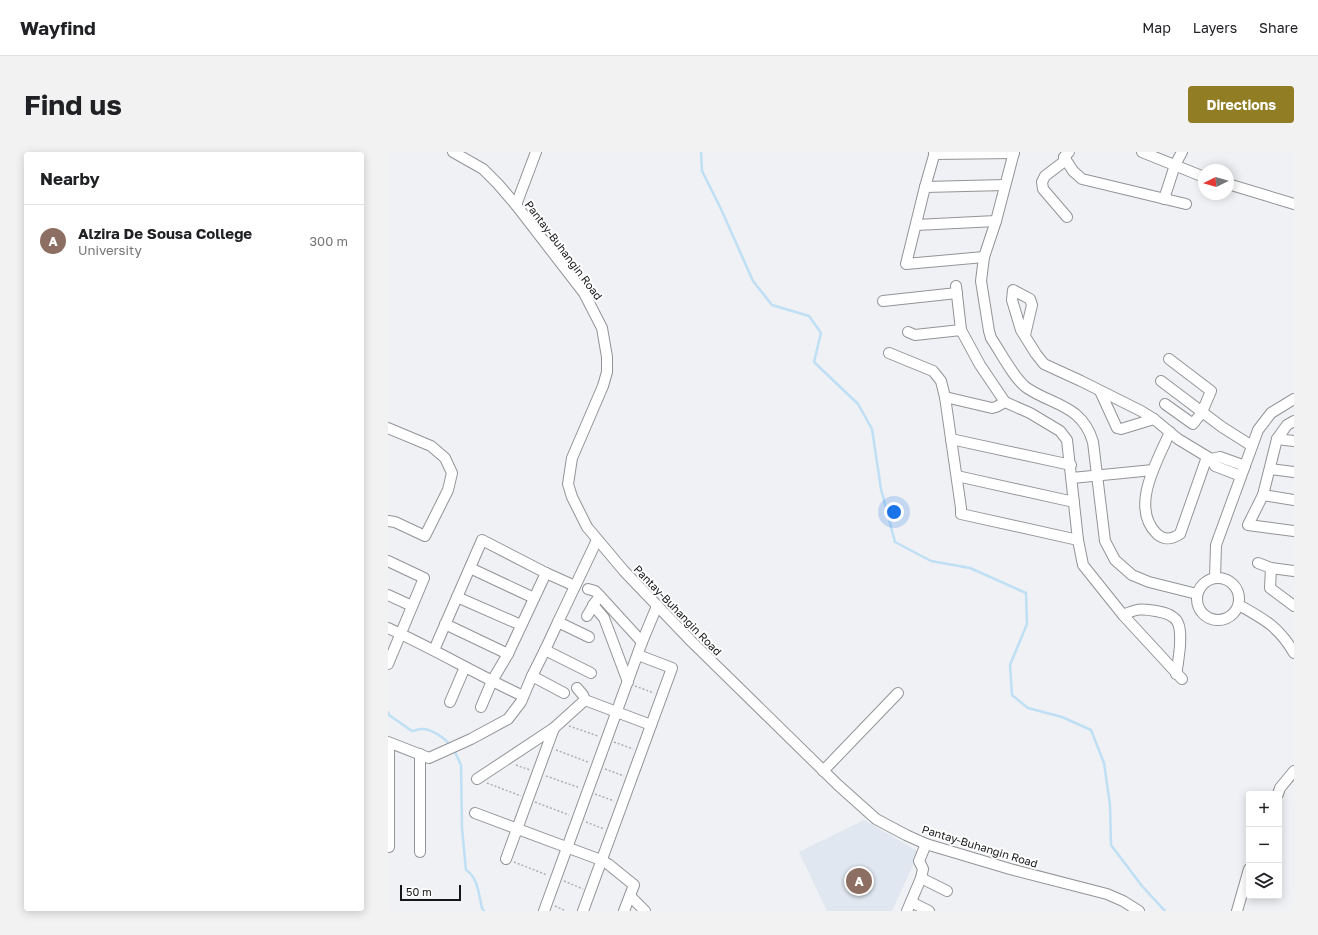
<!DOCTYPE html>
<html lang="en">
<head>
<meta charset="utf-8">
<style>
	:root { --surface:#fff; --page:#f2f2f2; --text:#202124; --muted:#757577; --line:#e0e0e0; --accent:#917d24 }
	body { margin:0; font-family:"Golos Text",sans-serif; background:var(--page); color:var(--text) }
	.controls { position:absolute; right:12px; bottom:12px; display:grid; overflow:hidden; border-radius:4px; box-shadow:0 2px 10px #0003 }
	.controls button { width:36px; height:36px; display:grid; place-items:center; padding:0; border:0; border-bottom:1px solid var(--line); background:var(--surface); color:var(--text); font:20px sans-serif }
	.compass { position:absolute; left:810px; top:12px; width:36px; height:36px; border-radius:50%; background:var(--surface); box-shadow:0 2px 10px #0003; rotate:265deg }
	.scale { position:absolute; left:12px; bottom:10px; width:61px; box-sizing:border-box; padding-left:4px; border:2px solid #151617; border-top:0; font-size:11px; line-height:14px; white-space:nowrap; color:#151617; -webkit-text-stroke:3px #fefeff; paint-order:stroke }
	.you { position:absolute; left:506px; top:360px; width:14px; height:14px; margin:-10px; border:3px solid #fff; border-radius:50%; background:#1a73e8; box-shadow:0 0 0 6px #1a73e833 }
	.badge { display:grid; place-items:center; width:26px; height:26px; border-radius:50%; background:var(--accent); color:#fff; font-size:13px; font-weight:700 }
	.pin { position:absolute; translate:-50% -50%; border:2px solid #fff; box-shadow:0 1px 4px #0006 }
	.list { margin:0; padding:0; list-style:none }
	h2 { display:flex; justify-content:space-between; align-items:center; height:52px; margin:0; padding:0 16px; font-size:17px }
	h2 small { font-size:13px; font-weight:400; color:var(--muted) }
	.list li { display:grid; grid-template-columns:26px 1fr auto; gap:12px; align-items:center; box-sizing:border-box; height:72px; padding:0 16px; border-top:1px solid var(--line) }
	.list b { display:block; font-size:15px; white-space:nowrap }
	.list p { margin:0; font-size:13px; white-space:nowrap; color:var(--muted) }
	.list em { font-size:13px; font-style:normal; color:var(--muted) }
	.icon { flex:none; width:22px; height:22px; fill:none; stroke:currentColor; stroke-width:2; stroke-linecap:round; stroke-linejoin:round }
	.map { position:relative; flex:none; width:906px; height:759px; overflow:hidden; border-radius:4px }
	header { display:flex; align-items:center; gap:24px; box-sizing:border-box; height:56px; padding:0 20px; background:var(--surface); border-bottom:1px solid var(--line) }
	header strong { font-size:19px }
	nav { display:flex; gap:22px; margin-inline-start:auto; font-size:14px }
	.intro { display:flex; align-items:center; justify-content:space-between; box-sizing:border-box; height:96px; padding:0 24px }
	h1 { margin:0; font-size:28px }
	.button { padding:10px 18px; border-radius:4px; background:var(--accent); color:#fff; font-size:14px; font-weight:700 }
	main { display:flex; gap:24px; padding:0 24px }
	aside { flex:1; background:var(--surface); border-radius:4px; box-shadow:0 2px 10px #0003 }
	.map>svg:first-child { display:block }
	.built { fill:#e0e7f0 }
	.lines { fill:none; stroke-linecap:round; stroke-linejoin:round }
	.stream { stroke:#bfdff5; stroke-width:2.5 }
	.minor-casing { stroke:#929497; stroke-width:12 }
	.path { stroke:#adafb1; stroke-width:1.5; stroke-dasharray:2 2; stroke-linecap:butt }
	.minor { stroke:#fff; stroke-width:10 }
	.labels { text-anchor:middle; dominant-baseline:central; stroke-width:4; stroke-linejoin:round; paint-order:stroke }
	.street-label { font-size:11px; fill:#151617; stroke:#fefeff }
</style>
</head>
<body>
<header>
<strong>Wayfind</strong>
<nav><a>Map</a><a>Layers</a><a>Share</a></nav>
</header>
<div class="intro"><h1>Find us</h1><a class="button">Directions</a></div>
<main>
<aside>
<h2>Nearby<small></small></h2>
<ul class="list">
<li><span class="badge" style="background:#8d6e63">A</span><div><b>Alzira De Sousa College</b><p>University</p></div><em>300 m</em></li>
</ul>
</aside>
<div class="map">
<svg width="906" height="759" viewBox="0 0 906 759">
	<rect width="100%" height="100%" fill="#eff1f4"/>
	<path class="built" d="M476 668 531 700 504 759H439L411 700Z"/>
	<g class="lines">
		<g class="stream">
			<path d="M313 0 314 19 333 57 365 129 384 153 421 164 433 181 426 210 470 252 484 277 493 337 507 390 543 409 582 416 638 441 639 472 622 513 624 543 640 556 674 565 703 578 716 611 722 653 723 693 754 734 777 759"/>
			<path d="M0 560 1 563 24 579C27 579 30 577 33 577 43 576 58 587 63 594"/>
			<path d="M66 598 73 613 74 676 78 718C90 725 91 744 94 756L96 759"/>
		</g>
		<g class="minor-casing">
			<g id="minor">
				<path d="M65 0 95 17 110 32 128 53 196 141 214 176 219 205V220L215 234 184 306 180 332 184 345 199 375 236 419 304 490 450 633 488 667 518 683 538 692 622 717 719 742 735 749 751 759"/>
				<path d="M547 0 537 35 518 112 596 105"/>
				<path d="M626 0 608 69 596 105 593 129 601 179 603 186C612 199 626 227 639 236 666 254 694 253 705 290L717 389 727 408 744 423 761 430 809 442"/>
				<path d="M681 0 676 5 685 19 694 27 798 52"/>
				<path d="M754 0 816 25"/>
				<path d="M546 2 626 1"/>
				<path d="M678 8 657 24 654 30 655 37 679 65"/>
				<path d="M840 32 906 52"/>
				<path d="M537 35 617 33"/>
				<path d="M776 47 787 13 794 0"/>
				<path d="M128 53 148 0"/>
				<path d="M528 73 608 69"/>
				<path d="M568 134 573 178 592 213 617 250 642 261 672 279 679 288 690 388 695 413 735 463 794 527"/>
				<path d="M495 149 569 141"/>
				<path d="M520 180 527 183 573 178"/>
				<path d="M637 183 644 153 642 147 625 138 624 148 633 178 648 202 656 212 693 229 753 259 766 267 790 287 823 307 827 314 853 324"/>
				<path d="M501 201 545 219 553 229 557 245 573 356V362L690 388"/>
				<path d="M773 229 834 275 864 294"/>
				<path d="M712 239 729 276 733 277 766 267"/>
				<path d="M557 245 604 256 608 255 617 250"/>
				<path d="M777 252 805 272 814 260 823 239 781 207"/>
				<path d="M906 269 899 273 889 287 875 343 860 373 906 379"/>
				<path d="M0 276 43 294 57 306 64 321 60 338 37 384 7 370 0 369"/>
				<path d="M782 280C770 308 741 355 769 382 777 389 784 387 792 382L819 305"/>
				<path d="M563 287 683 313"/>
				<path d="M889 287 906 289"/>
				<path d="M823 307 832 305 857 314"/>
				<path d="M882 317 906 320"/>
				<path d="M569 324 686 350"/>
				<path d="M684 326 765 318"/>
				<path d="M875 343 906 348"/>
				<path d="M0 409 36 426 0 512"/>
				<path d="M870 411 883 416 906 419"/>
				<path d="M82 416 146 446"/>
				<path d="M883 416 882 436 906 454"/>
				<path d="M158 421 187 434"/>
				<circle cx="830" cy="447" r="21"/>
				<path d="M827 426 828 393 870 278 883 261 906 247"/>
				<path d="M200 437 207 439 212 444 254 490"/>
				<path d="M0 443 24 454"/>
				<path d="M69 445 133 473"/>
				<path d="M205 453 216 466 240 530"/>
				<path d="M851 453C876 467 891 475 906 501"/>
				<path d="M735 463C748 457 753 456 768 459 792 463 793 472 792 494 791 504 790 513 788 522"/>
				<path d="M199 464 208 449"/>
				<path d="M170 470 209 388"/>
				<path d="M57 472 120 502"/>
				<path d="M0 476C46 497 90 523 135 544"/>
				<path d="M201 485 170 470 157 498 203 521"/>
				<path d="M46 498 94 388 158 421 120 502 104 529 93 555"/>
				<path d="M144 524 157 498"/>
				<path d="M189 536 195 543 197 548 263 573"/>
				<path d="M62 550 77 515"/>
				<path d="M0 590 41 606 83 587 120 567 133 550 144 524 176 541"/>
				<path d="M1 591V695"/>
				<path d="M435 619 510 541"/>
				<path d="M89 627 166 576 197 548"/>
				<path d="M890 642 892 636 906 619"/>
				<path d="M87 661 213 708 220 712 246 733 236 759"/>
				<path d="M32 700V602"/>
				<path d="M118 707 166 576"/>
				<path d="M533 726 559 739"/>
				<path d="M242 744 257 759"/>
				<path d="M523 750 541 759"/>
				<path d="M156 759 254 490 269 454"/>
				<path d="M195 759 284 516 250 503"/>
				<path d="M519 759 533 726 535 717 531 709 538 692"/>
				<path d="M849 759 861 717"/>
			</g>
		</g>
		<g class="path">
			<path d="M247 534 266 541"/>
			<path d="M181 574 210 584"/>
			<path d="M226 590 245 597"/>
			<path d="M168 598 200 610"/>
			<path d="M128 613 142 618"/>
			<path d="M217 617 236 624"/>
			<path d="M158 624 192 636"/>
			<path d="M99 631 133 644"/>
			<path d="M207 642 226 649"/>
			<path d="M147 650 181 663"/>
			<path d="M198 670 216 677"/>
			<path d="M126 710 159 723"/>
			<path d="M176 729 195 737"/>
			<path d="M167 754 178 759"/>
		</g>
		<use href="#minor" class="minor"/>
	</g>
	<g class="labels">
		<g class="street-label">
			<text transform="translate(176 98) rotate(53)">Pantay-Buhangin Road</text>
			<text transform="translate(290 458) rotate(46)">Pantay-Buhangin Road</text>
			<text transform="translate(592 694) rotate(17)">Pantay-Buhangin Road</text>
		</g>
	</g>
</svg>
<div class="controls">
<button>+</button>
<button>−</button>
<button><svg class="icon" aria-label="layers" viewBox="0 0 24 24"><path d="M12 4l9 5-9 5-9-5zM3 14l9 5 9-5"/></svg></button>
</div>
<svg class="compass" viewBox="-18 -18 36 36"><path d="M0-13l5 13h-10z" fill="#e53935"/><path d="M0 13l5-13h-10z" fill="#757577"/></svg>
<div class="scale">50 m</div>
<div class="you"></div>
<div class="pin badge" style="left:471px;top:729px;background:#8d6e63">A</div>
</div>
</main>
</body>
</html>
